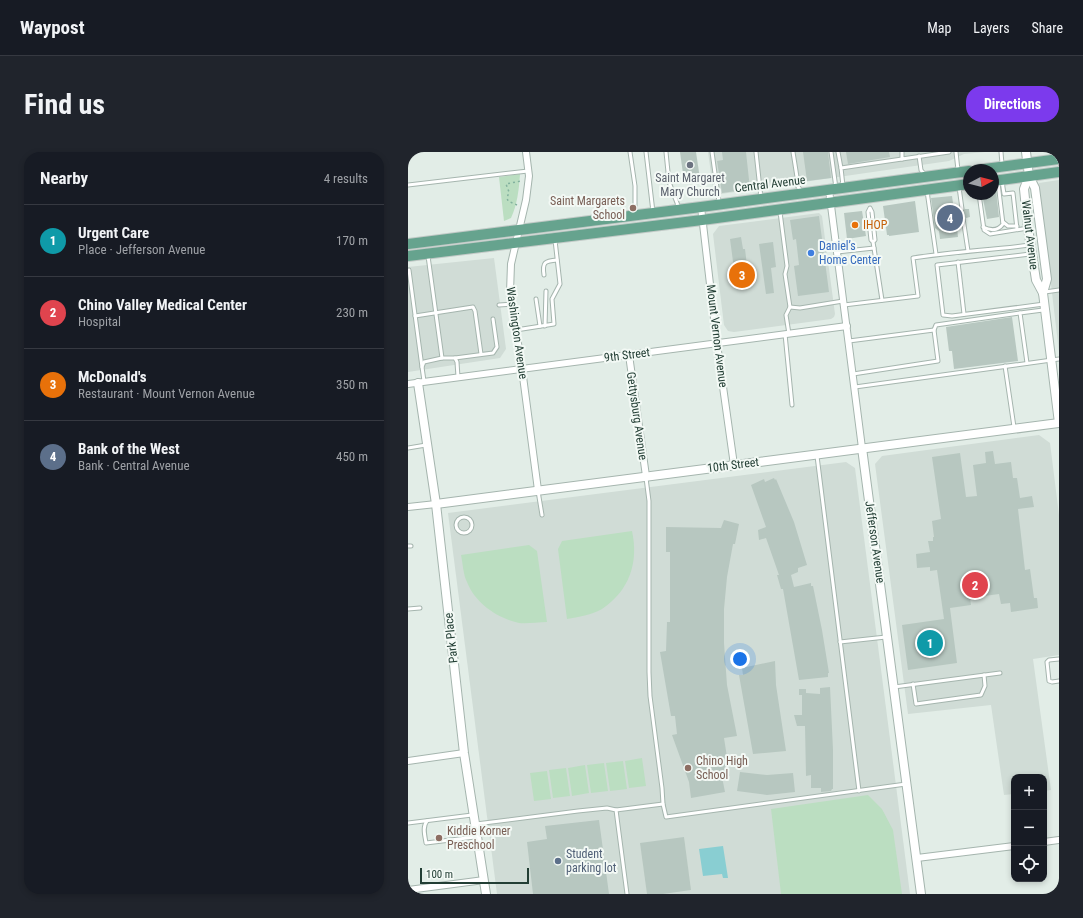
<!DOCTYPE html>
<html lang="en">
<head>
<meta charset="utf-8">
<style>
	:root { --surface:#171b24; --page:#20242c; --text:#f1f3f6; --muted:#9ea1a6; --line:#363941; --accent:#7c3aed }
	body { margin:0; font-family:"Roboto Condensed",sans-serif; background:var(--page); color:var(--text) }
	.controls { position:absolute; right:12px; bottom:12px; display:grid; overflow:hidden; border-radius:8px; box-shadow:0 2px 6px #0003 }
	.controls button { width:36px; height:36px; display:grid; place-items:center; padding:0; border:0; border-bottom:1px solid var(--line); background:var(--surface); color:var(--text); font:20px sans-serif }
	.compass { position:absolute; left:555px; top:12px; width:36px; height:36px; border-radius:50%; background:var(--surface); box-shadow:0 2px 6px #0003; rotate:83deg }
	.scale { position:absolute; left:12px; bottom:10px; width:109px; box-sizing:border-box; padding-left:4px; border:2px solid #223e34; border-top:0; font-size:11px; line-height:14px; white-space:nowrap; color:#223e34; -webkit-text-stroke:3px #f3f9f5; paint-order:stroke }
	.you { position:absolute; left:332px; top:507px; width:14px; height:14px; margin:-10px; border:3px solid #fff; border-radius:50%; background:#1a73e8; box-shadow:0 0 0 6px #1a73e833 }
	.badge { display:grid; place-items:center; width:26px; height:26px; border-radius:50%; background:var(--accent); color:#fff; font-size:13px; font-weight:700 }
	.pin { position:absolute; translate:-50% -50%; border:2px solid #fff; box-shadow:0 1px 4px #0006 }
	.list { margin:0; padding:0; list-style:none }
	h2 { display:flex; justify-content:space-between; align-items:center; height:52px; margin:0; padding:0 16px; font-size:17px }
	h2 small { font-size:13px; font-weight:400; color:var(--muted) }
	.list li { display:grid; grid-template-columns:26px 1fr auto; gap:12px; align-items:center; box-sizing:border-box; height:72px; padding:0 16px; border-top:1px solid var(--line) }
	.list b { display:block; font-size:15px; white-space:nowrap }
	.list p { margin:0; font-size:13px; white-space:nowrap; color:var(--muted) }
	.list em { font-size:13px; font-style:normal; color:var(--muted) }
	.icon { flex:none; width:22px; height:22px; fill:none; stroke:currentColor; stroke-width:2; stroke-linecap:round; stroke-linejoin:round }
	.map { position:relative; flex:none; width:651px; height:742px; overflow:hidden; border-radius:16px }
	header { display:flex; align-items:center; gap:24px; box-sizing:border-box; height:56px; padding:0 20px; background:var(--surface); border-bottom:1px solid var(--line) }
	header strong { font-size:19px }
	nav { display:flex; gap:22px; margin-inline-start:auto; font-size:14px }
	.intro { display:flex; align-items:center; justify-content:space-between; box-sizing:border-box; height:96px; padding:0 24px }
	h1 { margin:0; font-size:28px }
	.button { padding:10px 18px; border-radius:16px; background:var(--accent); color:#fff; font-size:14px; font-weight:700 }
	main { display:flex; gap:24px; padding:0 24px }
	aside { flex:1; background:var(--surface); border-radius:16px; box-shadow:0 2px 6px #0003 }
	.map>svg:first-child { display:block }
	.built { fill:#d0dcd6 }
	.green { fill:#bbdec1 }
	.water { fill:#89ced2 }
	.building { fill:#b7c7c0 }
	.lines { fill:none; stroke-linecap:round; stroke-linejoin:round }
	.service-casing { stroke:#a5b5ae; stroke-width:5 }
	.minor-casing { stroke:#a5b5ae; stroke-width:8 }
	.tertiary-casing { stroke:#a5b5ae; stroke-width:10 }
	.primary-casing { stroke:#c1c9c6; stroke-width:12 }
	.path { stroke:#82b19e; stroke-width:1.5; stroke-dasharray:2 3; stroke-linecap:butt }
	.service { stroke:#fff; stroke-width:3 }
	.minor { stroke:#fff; stroke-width:6 }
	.tertiary { stroke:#fff; stroke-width:8 }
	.primary { stroke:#66a38e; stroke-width:10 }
	.worship-dot { fill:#6b7280; stroke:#f3f9f5; stroke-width:1.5 }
	.education-dot { fill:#8d6e63; stroke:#f3f9f5; stroke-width:1.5 }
	.food-dot { fill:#e8710a; stroke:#f3f9f5; stroke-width:1.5 }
	.shop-dot { fill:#3f7fe0; stroke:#f3f9f5; stroke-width:1.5 }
	.service-dot { fill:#5c6f8a; stroke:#f3f9f5; stroke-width:1.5 }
	.labels { text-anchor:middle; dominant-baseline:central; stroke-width:4; stroke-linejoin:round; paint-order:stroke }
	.worship-label { font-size:12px; fill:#5b616d; stroke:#f3f9f5 }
	.street-label { font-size:12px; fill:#223e34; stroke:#f3f9f5 }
	.education-label { font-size:12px; fill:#785e54; stroke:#f3f9f5; text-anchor:start }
	.food-label { font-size:12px; fill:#c56008; stroke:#f3f9f5; text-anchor:start }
	.shop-label { font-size:12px; fill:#366cbe; stroke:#f3f9f5; text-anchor:start }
	.service-label { font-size:12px; fill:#4e5e75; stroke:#f3f9f5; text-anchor:start }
</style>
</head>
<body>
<header>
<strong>Waypost</strong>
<nav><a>Map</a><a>Layers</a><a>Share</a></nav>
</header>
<div class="intro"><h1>Find us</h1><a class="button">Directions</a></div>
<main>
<aside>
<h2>Nearby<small>4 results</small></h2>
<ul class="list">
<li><span class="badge" style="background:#0f9aa8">1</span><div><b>Urgent Care</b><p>Place · Jefferson Avenue</p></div><em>170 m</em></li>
<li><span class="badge" style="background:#e0444e">2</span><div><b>Chino Valley Medical Center</b><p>Hospital</p></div><em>230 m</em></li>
<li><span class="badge" style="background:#e8710a">3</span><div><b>McDonald's</b><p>Restaurant · Mount Vernon Avenue</p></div><em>350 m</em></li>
<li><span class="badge" style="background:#5c6f8a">4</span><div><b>Bank of the West</b><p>Bank · Central Avenue</p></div><em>450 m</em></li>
</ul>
</aside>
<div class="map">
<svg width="651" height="742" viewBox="0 0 651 742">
	<rect width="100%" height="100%" fill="#e2ede7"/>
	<g class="built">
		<path d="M300 0H577L556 2 541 9 306 43Z"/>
		<path d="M651 28V200L631 31Z"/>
		<path d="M411 61 414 64 427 162 426 165 423 167 326 180 320 179 316 173 305 82 311 74Z"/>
		<path d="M86 106 98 197 92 206 0 220V115Z"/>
		<path d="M631 283 642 291 651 363V503L625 507 643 638 636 639V625H606V642L596 643 583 553 500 562 467 312 474 304Z"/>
		<path d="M438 310 447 316 502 742H89L40 361Z"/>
	</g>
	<g class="green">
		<path d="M112 22C111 38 109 53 103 66L96 69 91 25Z"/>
		<path d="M224 379C231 411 221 439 194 457 184 463 170 465 159 467L150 397 154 389Z"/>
		<path d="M121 393 129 399 139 470C130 470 119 472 111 471 89 466 67 451 59 430 55 422 55 412 53 403Z"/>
		<path d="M234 606 238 634 221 636 217 609Z"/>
		<path d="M215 609 219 637 202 639 198 611Z"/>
		<path d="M196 611 200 639 183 641 179 613Z"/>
		<path d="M177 613 181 641 164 644 160 616Z"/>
		<path d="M158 616 162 644 145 646 141 618Z"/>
		<path d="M139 619 143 647 126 649 122 621Z"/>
		<path d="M460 643 474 657 485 678 494 742H373L363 657Z"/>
	</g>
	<path class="water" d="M315 694 320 726H315L314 722 295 724 291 697Z"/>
	<g class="building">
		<path d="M272 0H288L292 27 276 29Z"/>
		<path d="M314 0H338L342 37 314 41 309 9 315 8Z"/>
		<path d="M395 0H420L423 26 399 29Z"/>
		<path d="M438 0H481L482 5 440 12Z"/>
		<path d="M585 38H588L591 65 579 67 574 42H585Z"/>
		<path d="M544 44 546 58H551L554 60 557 57H561L562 65 558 66 555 63 552 66 548 67 550 85 532 87 531 79 527 76 523 46Z"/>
		<path d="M507 49 511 80 481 84V83H479L475 54Z"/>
		<path d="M454 59 458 84 439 87 436 61Z"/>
		<path d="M411 64 421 140 390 144 386 114 391 113 388 87 385 88 382 68Z"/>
		<path d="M333 85 335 97H337L341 130 328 132 322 87Z"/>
		<path d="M365 90 368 115 363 116 366 141 358 142 351 92Z"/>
		<path d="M604 165 610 209 546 217 544 199H541L538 175Z"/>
		<path d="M585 299 587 312 603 310 605 326H609L612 346 624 344 626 355 610 357 617 418 622 417 626 446H629L630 456 603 460 602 451 593 452 591 442 562 446 563 453 542 456 549 511 500 518 494 473 536 467 529 418 522 419V415L509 416 508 402 522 400 520 389H525V385H526L524 369 533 367 524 305 552 301 558 345 569 344 565 313 578 311 577 300Z"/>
		<path d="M366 326 367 328 368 327 386 370 399 413 390 416V420L383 423 386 435 403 431V434H405L414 478 421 521H420V525L391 528 375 437H373L369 423H371L358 386 351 388 350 378 358 375 343 333 356 327 357 330Z"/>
		<path d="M316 368 331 372 327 392H325L319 425 316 457V491L319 533 329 584 316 586 322 624 314 625 317 640 283 646 281 630 264 583 269 582 267 564H263L252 500 258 499 259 470H262V400H258V375L313 376Z"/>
		<path d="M367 509 368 533 378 599 345 602 331 523H335L334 516Z"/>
		<path d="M422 535 425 598V637H424L423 639 413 640V636H403V623L398 624 397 574H389L386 563H394V543H391V537H398V541L412 542V536Z"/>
		<path d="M332 620 359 623 385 621 387 640 359 643 329 639Z"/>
		<path d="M191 668 201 742H125L119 690 139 687 137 674Z"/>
		<path d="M276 685 283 738 255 742H239L232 691Z"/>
	</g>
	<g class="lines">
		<g class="service-casing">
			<g id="service">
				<path d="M222 0 227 34V62"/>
				<path d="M238 0 245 60"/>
				<path d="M258 0 261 30 271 56"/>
				<path d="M304 0 311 50"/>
				<path d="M348 0 353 46"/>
				<path d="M385 0 389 25 388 32 394 40"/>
				<path d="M423 0 428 36"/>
				<path d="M430 0 433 16"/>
				<path d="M494 0V7L541 0"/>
				<path d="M548 0 550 18"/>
				<path d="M593 0 594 12"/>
				<path d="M511 4 513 18 517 23"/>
				<path d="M594 29 596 42 605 41 609 77"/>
				<path d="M0 33 120 19"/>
				<path d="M435 34 433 16 494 7"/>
				<path d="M551 35 554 57"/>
				<path d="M519 39 528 102"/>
				<path d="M571 42 576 78 582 82 620 76"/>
				<path d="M372 60 379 114 377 122 382 155 378 163 381 182"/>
				<path d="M555 66 560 99"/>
				<path d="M595 70 600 74H609"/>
				<path d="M575 75C583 79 590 79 595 72L590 31"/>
				<path d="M465 90 467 88 464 60 462 56 460 60 463 88 465 90 466 96"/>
				<path d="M429 100 466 96 474 148"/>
				<path d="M622 102 529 113 535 163 544 164 636 152"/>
				<path d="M20 104 34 206H47L49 210 50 225"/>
				<path d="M550 110 556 162"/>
				<path d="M1 118 14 215"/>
				<path d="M136 123C134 110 137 109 149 108"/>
				<path d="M637 140 651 138"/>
				<path d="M128 147 132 174"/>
				<path d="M91 153 104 152"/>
				<path d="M436 153 510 144 505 106C544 100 583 98 622 93"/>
				<path d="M382 155 392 156 435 149"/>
				<path d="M7 164 65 155 67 159 73 202"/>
				<path d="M137 174 138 139"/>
				<path d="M108 178 146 172 144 147 152 132 147 88"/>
				<path d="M377 182 384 253"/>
				<path d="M441 189 526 178"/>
				<path d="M47 206 85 201 89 195 85 167"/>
				<path d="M619 211 612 161 635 158"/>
				<path d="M597 214 606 275"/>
				<path d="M445 222 530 209 526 178 528 173 612 161"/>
				<path d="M16 229 14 215 16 210 34 206"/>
				<path d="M447 235 651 207"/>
				<path d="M0 296 18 293"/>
				<path d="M409 304 451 639"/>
				<path d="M238 326 241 349V520L242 544 254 636 255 652 258 665 498 632"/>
				<path d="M130 339 134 363"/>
				<circle cx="56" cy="373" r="8"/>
				<path d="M0 394H3"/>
				<path d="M0 457 12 456"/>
				<path d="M432 490 478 485"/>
				<path d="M651 507 641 508 639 510 641 529 644 530 651 529"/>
				<path d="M505 532 508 552 573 543 577 534 576 523"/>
				<path d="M486 535 592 521"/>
				<path d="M208 658 255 652"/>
				<path d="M19 669C14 675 17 684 18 691L67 685"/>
				<path d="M0 671 64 663"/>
				<path d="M68 672 170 659 199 656 208 658 219 742"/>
			</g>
		</g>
		<g class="minor-casing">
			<g id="minor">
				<path d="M118 0 121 24 118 48 103 112 102 140 114 217 130 338"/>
				<path d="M421 38 454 296"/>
				<path d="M293 55 309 192 326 313"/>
				<path d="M221 203 238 324"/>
				<path d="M0 232 439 174"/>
				<path d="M0 355 28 352"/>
				<path d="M0 609 56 601"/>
				<path d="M636 690 651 688"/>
				<path d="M509 706 606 694"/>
				<path d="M0 738 76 728"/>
			</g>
		</g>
		<g class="tertiary-casing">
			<g id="tertiary">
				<path d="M618 0 621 24 627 36 639 127 635 141"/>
				<path d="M621 24 616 37 620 76 628 128 635 141 651 271"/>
				<path d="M10 231 28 352 56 601 78 742"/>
				<path d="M454 296 513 742"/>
				<path d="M28 352 651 271"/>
			</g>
		</g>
		<g class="primary-casing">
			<g id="primary">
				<path d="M569 18 651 7"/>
				<path d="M585 29 651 20"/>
				<path d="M0 92 293 55 561 19"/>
				<path d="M0 104 294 68 561 32"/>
			</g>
		</g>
		<path class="path" d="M109 53 100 49 99 46 101 40 98 32 113 29"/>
		<use href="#service" class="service"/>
		<use href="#minor" class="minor"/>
		<use href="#tertiary" class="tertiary"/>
		<use href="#primary" class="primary"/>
	</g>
	<circle class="worship-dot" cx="282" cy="13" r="4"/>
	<g class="education-dot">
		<circle cx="225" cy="56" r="4"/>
		<circle cx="280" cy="616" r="4"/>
		<circle cx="31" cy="686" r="4"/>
	</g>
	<circle class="food-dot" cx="447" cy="73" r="4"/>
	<circle class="shop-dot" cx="403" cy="101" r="4"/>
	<circle class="service-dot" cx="150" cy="709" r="4"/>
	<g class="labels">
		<g class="worship-label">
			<text x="282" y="26">Saint Margaret<tspan x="282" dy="14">Mary Church</tspan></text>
		</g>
		<g class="street-label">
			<text transform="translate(362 32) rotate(-7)">Central Avenue</text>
			<text transform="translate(622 83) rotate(83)">Walnut Avenue</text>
			<text transform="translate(109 181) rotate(82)">Washington Avenue</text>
			<text transform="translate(309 184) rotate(83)">Mount Vernon Avenue</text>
			<text transform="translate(219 203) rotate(-7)">9th Street</text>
			<text transform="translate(229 264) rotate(82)">Gettysburg Avenue</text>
			<text transform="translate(325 313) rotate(-7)">10th Street</text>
			<text transform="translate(467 390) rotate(82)">Jefferson Avenue</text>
			<text transform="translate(43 486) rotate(-96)">Park Place</text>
		</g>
		<g class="education-label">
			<text x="217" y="49" text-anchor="end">Saint Margarets<tspan x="217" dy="14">School</tspan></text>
			<text x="288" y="609">Chino High<tspan x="288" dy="14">School</tspan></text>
			<text x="39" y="679">Kiddie Korner<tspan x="39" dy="14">Preschool</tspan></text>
		</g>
		<g class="food-label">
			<text x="455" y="73">IHOP</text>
		</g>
		<g class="shop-label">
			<text x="411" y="94">Daniel’s<tspan x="411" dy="14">Home Center</tspan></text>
		</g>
		<g class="service-label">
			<text x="158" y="702">Student<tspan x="158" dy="14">parking lot</tspan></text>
		</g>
	</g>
</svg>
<div class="controls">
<button>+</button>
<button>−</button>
<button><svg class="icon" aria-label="locate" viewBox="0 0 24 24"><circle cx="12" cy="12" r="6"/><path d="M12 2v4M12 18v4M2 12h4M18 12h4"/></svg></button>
</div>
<svg class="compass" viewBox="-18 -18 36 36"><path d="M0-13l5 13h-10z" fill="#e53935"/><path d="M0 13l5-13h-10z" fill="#9ea1a6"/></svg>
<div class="scale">100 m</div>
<div class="you"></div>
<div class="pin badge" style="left:522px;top:491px;background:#0f9aa8">1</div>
<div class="pin badge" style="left:567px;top:433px;background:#e0444e">2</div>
<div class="pin badge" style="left:334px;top:123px;background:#e8710a">3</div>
<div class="pin badge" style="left:542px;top:66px;background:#5c6f8a">4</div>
</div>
</main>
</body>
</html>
